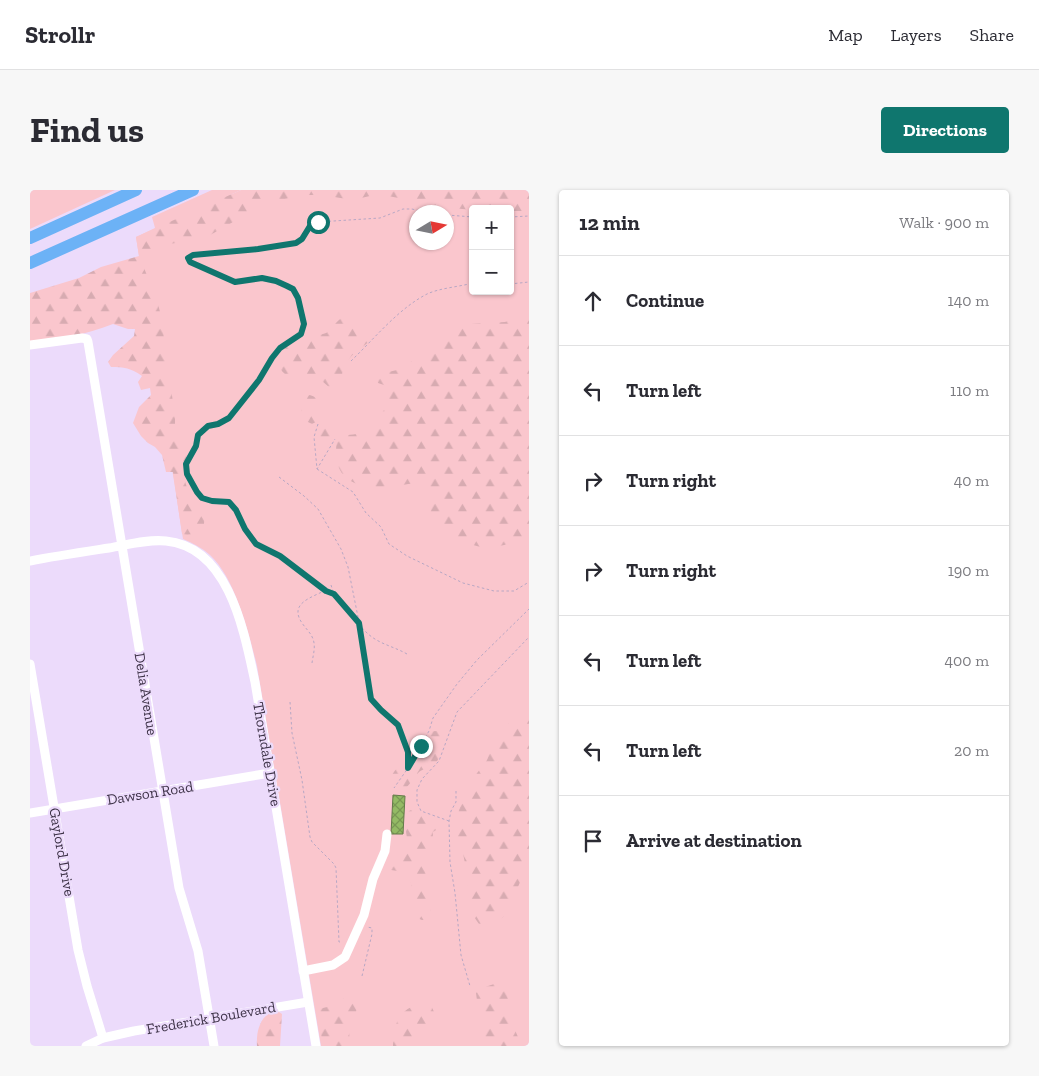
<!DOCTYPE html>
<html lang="en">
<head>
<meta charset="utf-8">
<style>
	:root { --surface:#fff; --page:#f7f7f7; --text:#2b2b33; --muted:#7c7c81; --line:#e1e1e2; --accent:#0f766e }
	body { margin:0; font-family:"Zilla Slab",serif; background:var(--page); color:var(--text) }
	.controls { position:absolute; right:15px; top:15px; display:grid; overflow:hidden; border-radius:5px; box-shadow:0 1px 4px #0004 }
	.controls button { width:45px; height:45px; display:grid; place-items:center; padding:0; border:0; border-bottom:1px solid var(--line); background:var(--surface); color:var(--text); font:25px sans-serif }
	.compass { position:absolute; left:379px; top:15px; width:45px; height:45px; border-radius:50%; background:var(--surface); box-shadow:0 1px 4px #0004; rotate:80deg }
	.stop { position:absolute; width:15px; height:15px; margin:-11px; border:4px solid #0f766e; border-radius:50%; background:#fff }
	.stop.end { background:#0f766e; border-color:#fff; box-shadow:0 1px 5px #0008 }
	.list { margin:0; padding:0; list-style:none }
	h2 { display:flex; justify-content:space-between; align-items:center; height:65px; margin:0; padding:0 20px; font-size:21px }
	h2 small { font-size:16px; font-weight:400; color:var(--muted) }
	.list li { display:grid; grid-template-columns:32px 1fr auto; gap:15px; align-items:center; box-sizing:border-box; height:90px; padding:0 20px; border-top:1px solid var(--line) }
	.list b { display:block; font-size:19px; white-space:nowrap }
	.list em { font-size:16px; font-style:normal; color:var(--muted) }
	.icon { flex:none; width:28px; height:28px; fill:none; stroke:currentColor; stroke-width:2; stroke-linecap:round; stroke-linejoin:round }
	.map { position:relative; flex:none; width:499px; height:856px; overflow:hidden; border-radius:5px }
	header { display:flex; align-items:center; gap:30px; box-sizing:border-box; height:70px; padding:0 25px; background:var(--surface); border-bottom:1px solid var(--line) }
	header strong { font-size:24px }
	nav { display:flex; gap:28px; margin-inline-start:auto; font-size:18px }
	.intro { display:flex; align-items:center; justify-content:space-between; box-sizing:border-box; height:120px; padding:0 30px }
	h1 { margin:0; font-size:35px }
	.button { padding:12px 22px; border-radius:5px; background:var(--accent); color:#fff; font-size:18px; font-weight:700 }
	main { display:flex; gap:30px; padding:0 30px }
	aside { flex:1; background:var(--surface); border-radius:5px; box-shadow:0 1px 4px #0004 }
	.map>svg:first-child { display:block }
	.grass { fill:#fac6cd; fill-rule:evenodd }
	.forest { fill:url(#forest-firs) }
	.building { fill:url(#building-cross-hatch); stroke:#647b49 }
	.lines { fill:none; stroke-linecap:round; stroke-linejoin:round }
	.path { stroke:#b7a7c4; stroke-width:1; stroke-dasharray:2.5 2.5; stroke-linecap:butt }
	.minor { stroke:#fff; stroke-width:9 }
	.highway { stroke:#6cb2f6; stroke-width:12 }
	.route { stroke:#0f766e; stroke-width:6 }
	.labels { text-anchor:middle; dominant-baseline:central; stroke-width:4.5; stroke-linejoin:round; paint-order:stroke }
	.street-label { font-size:15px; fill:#3d3247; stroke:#ecdbfb }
</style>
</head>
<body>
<header>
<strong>Strollr</strong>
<nav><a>Map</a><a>Layers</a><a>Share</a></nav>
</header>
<div class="intro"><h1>Find us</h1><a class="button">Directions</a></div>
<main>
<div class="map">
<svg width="499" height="856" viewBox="0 0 499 856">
	<defs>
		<pattern id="forest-firs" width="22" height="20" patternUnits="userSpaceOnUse" patternTransform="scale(1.25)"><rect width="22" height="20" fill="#fac6cd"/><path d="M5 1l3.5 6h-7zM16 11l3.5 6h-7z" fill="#d7abb1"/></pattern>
		<pattern id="building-cross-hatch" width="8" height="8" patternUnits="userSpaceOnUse" patternTransform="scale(1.25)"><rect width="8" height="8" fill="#93ba64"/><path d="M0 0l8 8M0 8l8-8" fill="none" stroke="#799854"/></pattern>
	</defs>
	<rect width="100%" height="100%" fill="#ecdbfb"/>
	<g class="grass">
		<path d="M0 0H85L0 39Z"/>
		<path d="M182 0H211L200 5 222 0H447L499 4V856H291L227 476C219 443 205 388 180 365 172 358 163 353 153 349L106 47 125 38 122 27ZM443 19H480V101H443ZM387 22H417V52H387Z"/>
	</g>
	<g class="forest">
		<path d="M211 0H499V21H480V19L443 20 422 18 358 6H340L322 10 293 5H274L245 11 224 20 175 48 122 57 114 71V78L127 110 131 126 145 227V250C148 252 152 254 155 257 160 262 151 279 155 291 157 299 161 309 166 316 169 320 173 323 174 329 176 342 163 346 152 344L143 282H136L132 265 125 257 118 253 111 246 103 233 109 217 121 205 120 198 111 200 108 192 112 186C101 178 94 177 81 177L78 172 83 165 104 146 105 139H98L83 134C55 145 30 149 0 153V103L49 88 71 77 109 66 106 47Z"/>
		<path d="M499 124V347C465 359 450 364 418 342 412 338 405 334 400 328L401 319 406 307C404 301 401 295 394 293 385 292 375 295 367 296 331 300 300 294 307 250 313 243 321 246 329 243 341 239 357 220 359 208 360 203 358 200 357 196L348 193 347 188 354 183 367 180 379 173 417 145 441 134 475 132Z"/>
		<path d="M312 128C319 128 342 138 345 144 338 156 323 161 316 173 311 182 313 196 299 197L292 191 287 190 256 185C234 166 263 153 277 143 283 142 287 145 293 144 302 142 304 132 312 128Z"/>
		<path d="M278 205C292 206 290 220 288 231L282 234 274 230 271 218 275 206Z"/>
		<circle cx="295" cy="244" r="9"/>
		<path d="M497 525H499V671L479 718 474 726 469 731 463 733 449 734C429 708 444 669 424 646L423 642 429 620 435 602 438 595 457 570 465 547 482 530Z"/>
		<path d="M408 541 413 542 416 545C415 555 410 573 400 577 396 579 393 579 389 582 384 587 381 593 376 598 368 598 362 595 361 587 364 580 373 571 380 570 387 569 391 571 396 565L397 561 394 556H386L383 552V545L386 542Z"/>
		<path d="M384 619 393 626 408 629 412 634 411 637 403 642 402 661 395 679 401 718 399 727 396 730H392L387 728C380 708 390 683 361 680L358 674 360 667 377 664C381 650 370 634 379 621Z"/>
		<path d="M467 793 472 795 476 799C481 821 480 835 493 856H451L453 837 448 818 446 803 452 798Z"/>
		<path d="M319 807 326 809C330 822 323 825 320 836 318 843 320 849 321 856H293L288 826 289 819 305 815 314 808Z"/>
		<path d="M391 814 401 815 404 822C397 834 388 842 388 856H363C363 835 369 818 391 814Z"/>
		<path d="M246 820 252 824 250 856H227C226 841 230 825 246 820Z"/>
	</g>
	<path class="building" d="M363 605 375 606 373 644H361Z"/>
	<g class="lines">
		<g class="path">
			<path d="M417 25 443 27"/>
			<path d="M480 27 499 26"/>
			<path d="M480 94 499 92"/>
			<path d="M321 171C345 148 368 119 397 104 410 98 428 97 443 93"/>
			<path d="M288 234 284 247 287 279 305 249"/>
			<path d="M287 279 323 302 336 323 351 337 359 354 377 366 433 393 464 401H484L499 392"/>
			<path d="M249 287 274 306 288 319 311 359 318 377 329 432"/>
			<path d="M301 395 304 404"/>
			<path d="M329 435 341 509 351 520 368 535 378 562V578L364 598"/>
			<path d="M377 464C363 456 348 454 336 442 322 428 314 409 296 401L250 366 230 358 226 354 215 339 206 320 199 311H182L172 308 161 292 157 284 156 274 166 256 168 245 178 237 188 234 199 228 229 190 245 164 254 155 271 144 274 139V128L265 102 257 95 246 91 232 88 205 92 160 72 158 68 163 65 228 59 266 53 272 49 280 35 288 32 350 28 373 19H382L394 22"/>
			<path d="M282 473C283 465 286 457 283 449 281 443 276 439 272 433 259 414 280 408 294 401"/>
			<path d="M260 512 262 543 272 590 280 647 282 652 304 674 306 678 309 752H312"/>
			<path d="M378 578 399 541 403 528 427 494 447 470 499 419"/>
			<path d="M426 601V612L421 621 419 631 420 672 425 703 431 765 440 796"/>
			<path d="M419 631 391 621 387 612V600L392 589 409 571 427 522 499 447"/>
			<path d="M332 786 342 744V738L337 737"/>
		</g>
		<g class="minor">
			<path d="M0 155 52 148 57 149 58 152 149 698 168 761 184 856"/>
			<path d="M0 371C26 366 53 362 79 358 97 355 117 349 136 351 199 357 214 441 225 492L286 856"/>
			<path d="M0 474 48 760 57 796 73 848"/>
			<path d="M0 623 240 583"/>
			<path d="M273 781 303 775 315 767 334 725 343 689 355 661 357 644"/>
			<path d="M56 856 73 848 104 841 278 812"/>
		</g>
		<g class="highway">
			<path d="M0 48 106 0"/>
			<path d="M0 73 163 0"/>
		</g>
	</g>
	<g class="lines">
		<path class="route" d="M288 32 280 36 272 49 266 53 228 59 163 65 158 68 160 72 205 92 232 88 246 91 257 96 263 99 268 108 274 134 271 144 250 158 242 168 229 190 199 228 188 234 178 236 168 245 166 256 156 274 157 284 167 302 172 308 182 311 199 312 206 320 215 339 226 354 250 366 296 401 304 404 329 433 341 509 351 520 368 535 378 562V578L391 556"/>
	</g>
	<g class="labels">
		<g class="street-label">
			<text transform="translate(116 504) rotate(81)">Delia Avenue</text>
			<text transform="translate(237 564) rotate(80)">Thorndale Drive</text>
			<text transform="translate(120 603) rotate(-9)">Dawson Road</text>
			<text transform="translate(32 662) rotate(80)">Gaylord Drive</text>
			<text transform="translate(181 828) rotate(-10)">Frederick Boulevard</text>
		</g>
	</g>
</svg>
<div class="controls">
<button>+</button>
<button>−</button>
</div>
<svg class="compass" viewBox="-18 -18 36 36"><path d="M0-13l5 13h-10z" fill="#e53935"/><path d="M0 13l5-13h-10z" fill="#7c7c81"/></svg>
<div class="stop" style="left:288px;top:32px"></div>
<div class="stop end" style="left:391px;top:556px"></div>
</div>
<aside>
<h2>12 min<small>Walk · 900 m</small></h2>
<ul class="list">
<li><svg class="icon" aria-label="ahead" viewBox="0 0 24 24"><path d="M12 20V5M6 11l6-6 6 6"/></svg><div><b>Continue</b></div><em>140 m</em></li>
<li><svg class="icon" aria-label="left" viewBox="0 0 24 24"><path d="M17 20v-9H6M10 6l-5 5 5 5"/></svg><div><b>Turn left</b></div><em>110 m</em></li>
<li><svg class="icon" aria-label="right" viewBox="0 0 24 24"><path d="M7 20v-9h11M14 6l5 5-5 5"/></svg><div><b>Turn right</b></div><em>40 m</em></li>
<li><svg class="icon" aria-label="right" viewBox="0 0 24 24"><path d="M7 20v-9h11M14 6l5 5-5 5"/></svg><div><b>Turn right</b></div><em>190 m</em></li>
<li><svg class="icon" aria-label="left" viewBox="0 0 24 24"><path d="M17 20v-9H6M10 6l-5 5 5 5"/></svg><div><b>Turn left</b></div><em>400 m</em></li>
<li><svg class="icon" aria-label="left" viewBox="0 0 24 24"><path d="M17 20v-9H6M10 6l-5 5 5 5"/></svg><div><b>Turn left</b></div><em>20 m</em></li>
<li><svg class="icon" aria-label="arrive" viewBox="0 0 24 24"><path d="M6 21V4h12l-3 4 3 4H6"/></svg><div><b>Arrive at destination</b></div></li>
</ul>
</aside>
</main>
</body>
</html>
